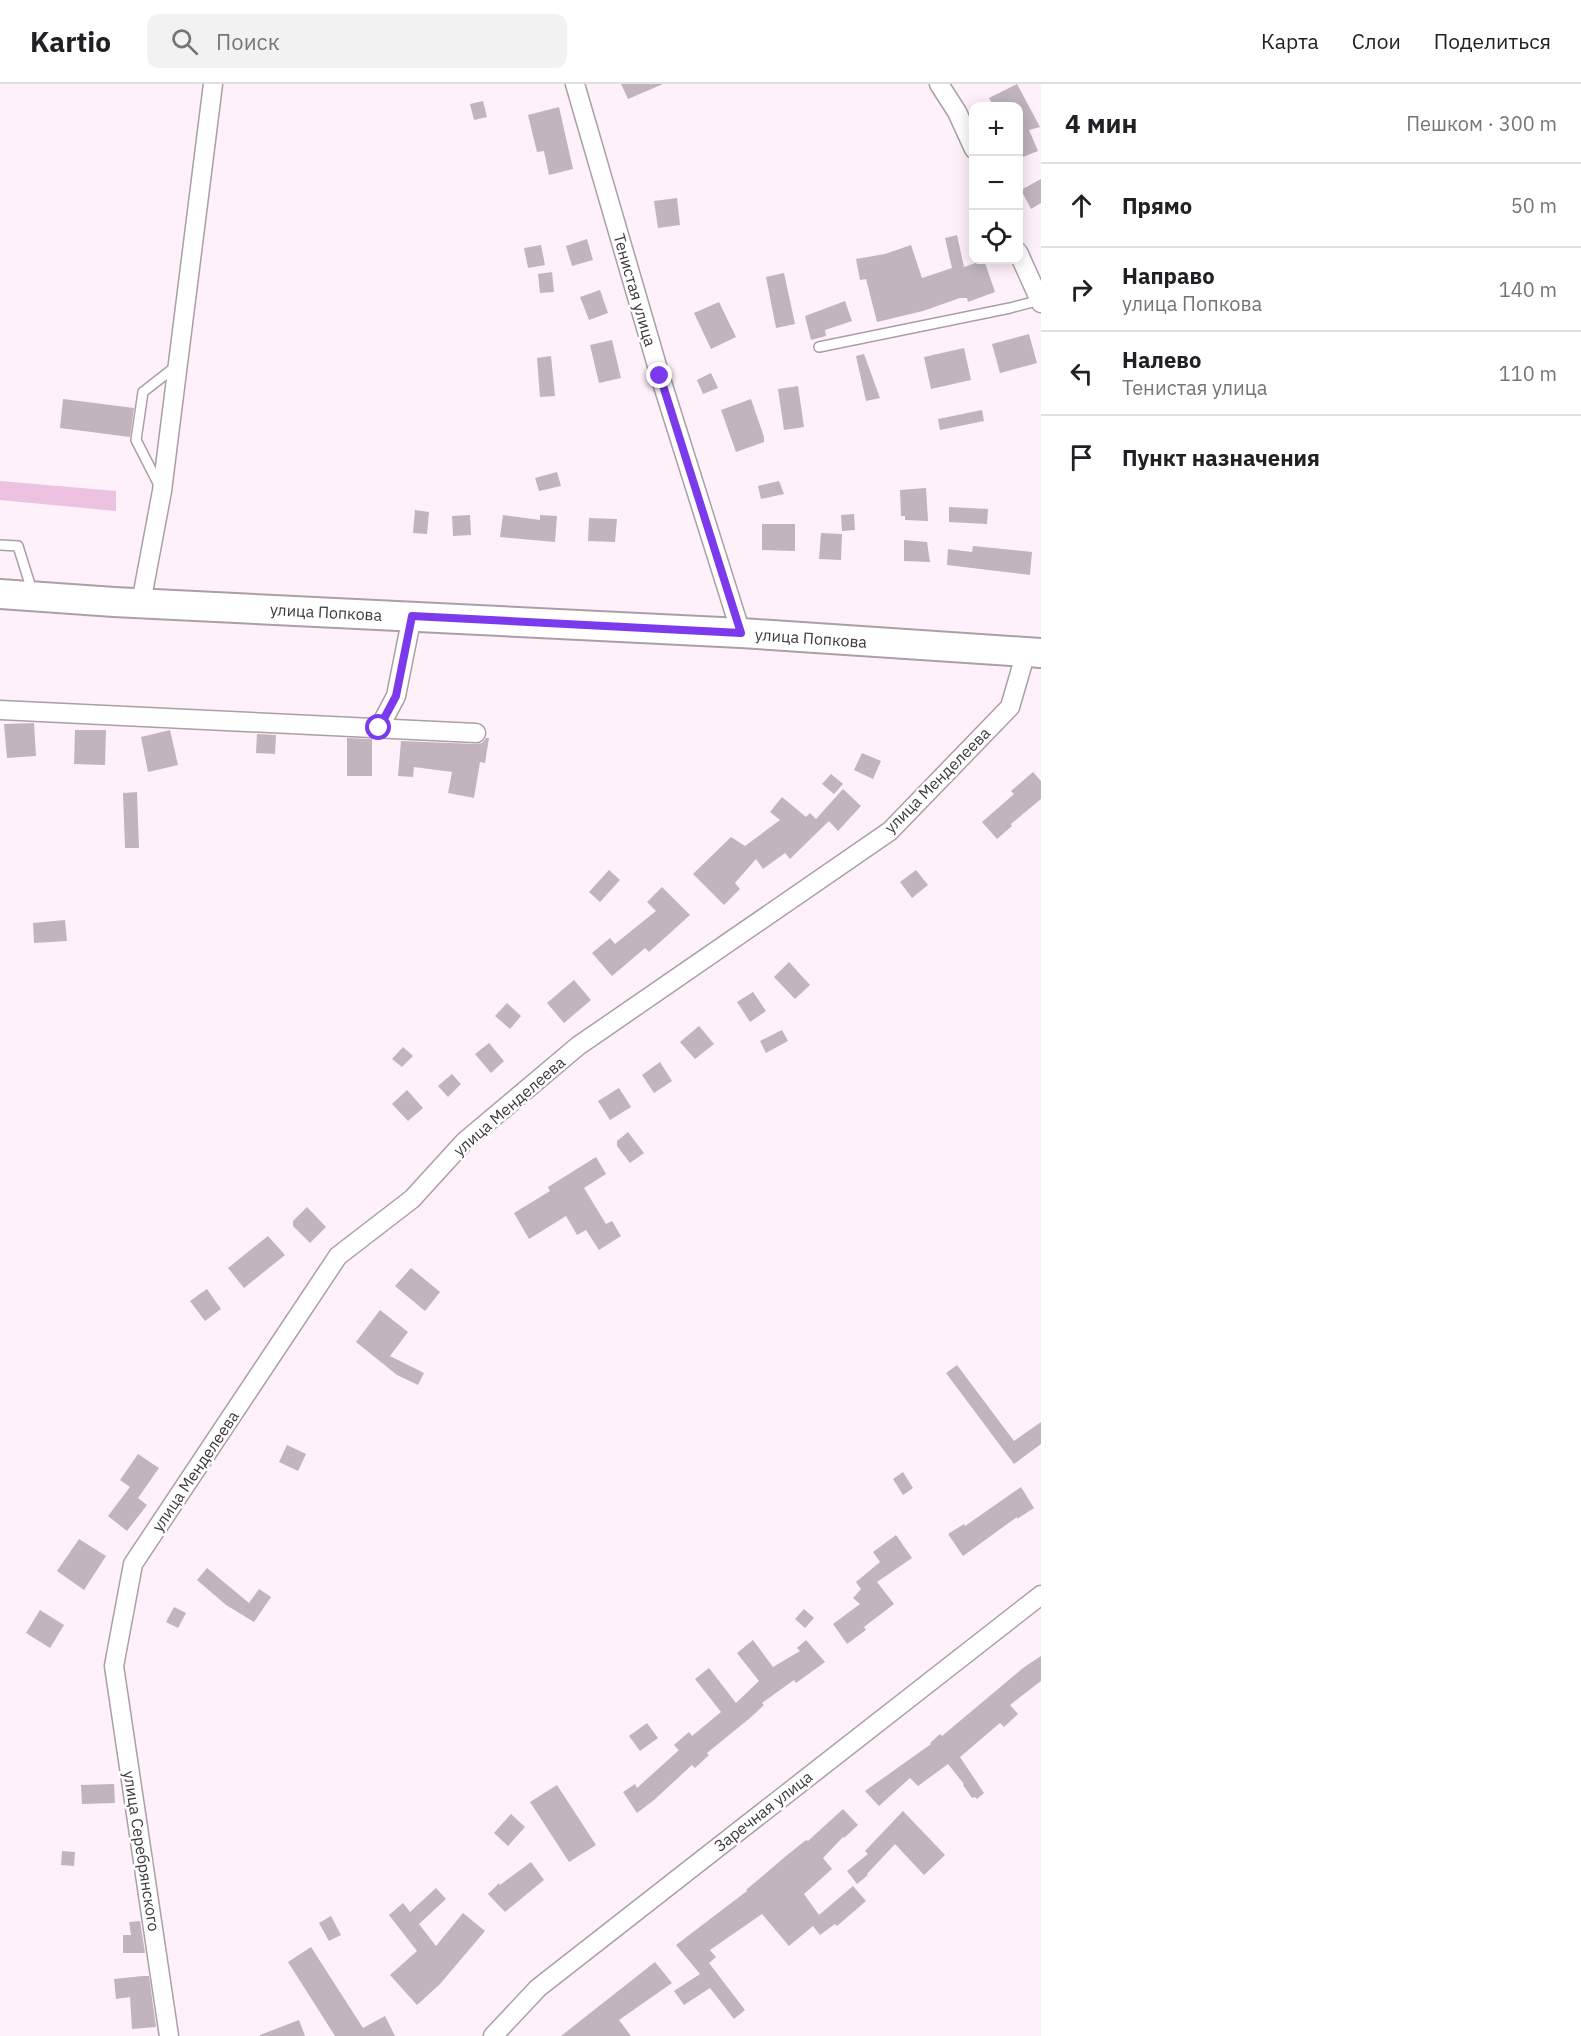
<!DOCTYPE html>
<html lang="ru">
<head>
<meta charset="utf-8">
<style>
	:root { --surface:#fff; --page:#f2f2f2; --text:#202124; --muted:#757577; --line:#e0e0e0 }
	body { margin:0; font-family:"IBM Plex Sans",sans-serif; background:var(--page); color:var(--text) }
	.controls { position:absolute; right:18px; top:18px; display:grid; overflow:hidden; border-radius:12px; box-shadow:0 3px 15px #0003 }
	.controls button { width:54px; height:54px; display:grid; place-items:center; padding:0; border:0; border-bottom:2px solid var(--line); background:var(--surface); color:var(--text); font:30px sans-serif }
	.stop { position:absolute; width:18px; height:18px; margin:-14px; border:4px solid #7c3aed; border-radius:50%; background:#fff }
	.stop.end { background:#7c3aed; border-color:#fff; box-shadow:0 2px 6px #0008 }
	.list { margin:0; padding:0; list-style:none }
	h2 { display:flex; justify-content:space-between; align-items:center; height:78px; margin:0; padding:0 24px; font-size:26px }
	h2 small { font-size:20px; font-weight:400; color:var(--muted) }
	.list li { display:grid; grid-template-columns:39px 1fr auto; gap:18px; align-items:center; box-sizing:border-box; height:84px; padding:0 24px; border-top:2px solid var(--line) }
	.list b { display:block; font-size:22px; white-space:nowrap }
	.list p { margin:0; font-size:20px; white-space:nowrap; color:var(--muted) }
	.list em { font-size:20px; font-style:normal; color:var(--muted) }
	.icon { flex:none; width:33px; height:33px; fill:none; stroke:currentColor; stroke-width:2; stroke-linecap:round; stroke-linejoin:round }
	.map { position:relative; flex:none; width:1041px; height:1952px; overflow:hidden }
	header { display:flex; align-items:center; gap:36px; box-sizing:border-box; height:84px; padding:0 30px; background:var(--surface); border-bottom:2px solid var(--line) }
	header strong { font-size:28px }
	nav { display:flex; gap:33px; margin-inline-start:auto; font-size:21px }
	.search { width:420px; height:54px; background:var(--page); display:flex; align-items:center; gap:15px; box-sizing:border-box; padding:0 21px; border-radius:12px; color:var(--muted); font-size:22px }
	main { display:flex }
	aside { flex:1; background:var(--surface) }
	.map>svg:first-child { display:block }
	.green { fill:#edc2e1 }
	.building { fill:#c1b4bd }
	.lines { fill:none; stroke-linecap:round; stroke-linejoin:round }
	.service-casing { stroke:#ab9ea7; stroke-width:12 }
	.minor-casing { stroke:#ab9ea7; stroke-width:21 }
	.primary-casing { stroke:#ab9ea7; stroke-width:32 }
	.service { stroke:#fff; stroke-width:9 }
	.minor { stroke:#fff; stroke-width:18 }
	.primary { stroke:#fff; stroke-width:28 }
	.route { stroke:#7c3aed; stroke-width:8 }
	.labels { text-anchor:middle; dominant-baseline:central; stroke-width:5; stroke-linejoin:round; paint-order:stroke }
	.street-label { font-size:16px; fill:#3d383c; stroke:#fff }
</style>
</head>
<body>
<header>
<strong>Kartio</strong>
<div class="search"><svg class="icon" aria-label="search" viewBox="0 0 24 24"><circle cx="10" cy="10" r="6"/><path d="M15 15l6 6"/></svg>Поиск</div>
<nav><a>Карта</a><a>Слои</a><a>Поделиться</a></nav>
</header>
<main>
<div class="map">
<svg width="1041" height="1952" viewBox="0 0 1041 1952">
	<rect width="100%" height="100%" fill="#fef1fa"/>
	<path class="green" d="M0 397 116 407V427L0 416Z"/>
	<g class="building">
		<path d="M621 0H663L628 15Z"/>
		<path d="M1017 0 1040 43 1029 46 1038 67 1018 75V22H994L989 14Z"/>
		<path d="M483 17 487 33 474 36 470 20Z"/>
		<path d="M559 23 573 85 549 91 544 67 537 68 528 31Z"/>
		<path d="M1041 95V119L1031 125 1021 106Z"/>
		<path d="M677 114 680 141 658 144 654 117Z"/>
		<path d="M957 151 964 183 984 176 995 208 968 218 967 214H960L923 227 877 238 866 195 860 196 856 175 885 170 911 161 922 194 952 184 945 154Z"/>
		<path d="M587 155 593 176 572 182 566 162Z"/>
		<path d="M541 161 545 181 528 184 524 164Z"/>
		<path d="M552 188 554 208 540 209 538 190Z"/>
		<path d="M784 189 795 240 776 244 766 193Z"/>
		<path d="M600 206 608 229 589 236 580 213Z"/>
		<path d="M845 217 852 237 825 246 826 252 811 256 805 232Z"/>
		<path d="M719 218 736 253 711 265 694 229Z"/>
		<path d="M1029 250 1037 279 1000 289 992 260Z"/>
		<path d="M612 256 621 294 599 299 590 261Z"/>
		<path d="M964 264 971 296 931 305 924 273Z"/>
		<path d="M864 270 880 314 866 317 856 272Z"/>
		<path d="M551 272 555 312 540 313 537 274Z"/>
		<path d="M711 289 718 304 703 310 697 296Z"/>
		<path d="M798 302 804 343 784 346 778 305Z"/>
		<path d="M63 315 134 324 130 353 60 344Z"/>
		<path d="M751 315 764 353V358L736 368 721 326Z"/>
		<path d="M982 326 984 337 940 346 938 335Z"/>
		<path d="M557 388 561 402 539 407 535 394Z"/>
		<path d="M779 397 784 410 761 415 758 402Z"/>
		<path d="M926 404 928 437 905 436V432H901L900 406Z"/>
		<path d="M949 423 988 425 987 440 949 438Z"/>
		<path d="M415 426 429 428 427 450 413 449Z"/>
		<path d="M854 430 855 446 842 447 841 431Z"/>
		<path d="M470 431 471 451 453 452 452 432Z"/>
		<path d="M503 431 540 436V431L557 432 555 458 500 453Z"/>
		<path d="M589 434 617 435 615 458 588 457Z"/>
		<path d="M762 440H795V467L762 466Z"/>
		<path d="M821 449 842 450 841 476 819 475Z"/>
		<path d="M904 456 927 458 930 478 904 477Z"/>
		<path d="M973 462 1032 468 1030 491 947 481 948 465 972 468Z"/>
		<path d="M34 639 36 672 7 674 4 640Z"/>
		<path d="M75 646H106L105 681 74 680Z"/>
		<path d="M170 646 178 681 148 688 141 653Z"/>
		<path d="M257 650 276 651 275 670 256 669Z"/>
		<path d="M347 654 372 655V692H347Z"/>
		<path d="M486 654H489L485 679 480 678 474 714 448 709 452 688 414 683 413 693 398 692 401 657 475 660 482 659Z"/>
		<path d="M862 669 881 677 873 695 854 686Z"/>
		<path d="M1033 688 1041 697V715L1011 740 1012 742 997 755 982 738 1014 710 1011 707Z"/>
		<path d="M831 690 843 700 834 710 822 700Z"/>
		<path d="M843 705 861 722 838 747 829 737 790 775 785 769 763 785 756 775 735 799 740 805 724 821 693 790 731 753 745 762 780 736 770 728 782 713 806 733 810 729 816 735Z"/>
		<path d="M137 708 139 764H125L123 709Z"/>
		<path d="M609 786 620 796 600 818 589 808Z"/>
		<path d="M916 786 928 801 912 814 900 798Z"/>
		<path d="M662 803 690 831 649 868 645 864 612 892 592 869 610 854 615 860 656 827 647 818Z"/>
		<path d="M65 836 67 857 34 859 33 839Z"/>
		<path d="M789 878 810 901 795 915 774 893Z"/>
		<path d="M574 896 591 916 564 939 547 919Z"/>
		<path d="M753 908 766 927 750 938 737 918Z"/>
		<path d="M507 919 521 932 510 945 495 932Z"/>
		<path d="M699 942 714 960 695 975 680 958Z"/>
		<path d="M782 946 788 957 766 969 760 957Z"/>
		<path d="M489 959 504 977 491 989 475 970Z"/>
		<path d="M403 963 413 972 402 983 392 975Z"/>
		<path d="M660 978 672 997 654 1009 642 991Z"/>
		<path d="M452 990 461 1000 448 1013 438 1002Z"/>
		<path d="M619 1004 631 1023 610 1036 598 1017Z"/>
		<path d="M407 1006 423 1024 408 1037 392 1020Z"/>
		<path d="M628 1048 644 1069 630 1079 617 1062V1057Z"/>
		<path d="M596 1073 606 1090 584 1104 606 1140 612 1137 621 1152 599 1166 586 1146 577 1151 566 1132 529 1155 514 1129 550 1107 548 1103Z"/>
		<path d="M307 1123 326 1143 310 1159 293 1142V1137Z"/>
		<path d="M268 1152 285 1171 244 1204 228 1184Z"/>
		<path d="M411 1184 440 1208 425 1227 395 1202Z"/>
		<path d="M207 1205 221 1225 205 1237 190 1217Z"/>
		<path d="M380 1226 408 1248 390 1272 424 1289 418 1301 397 1291 356 1258Z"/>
		<path d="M957 1281 1014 1357 1041 1338V1360L1014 1380 946 1289Z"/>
		<path d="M287 1361 306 1370 298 1387 279 1378Z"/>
		<path d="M138 1370 159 1384 138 1414 147 1421 127 1447 108 1432 130 1403 120 1396Z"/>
		<path d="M903 1388 913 1404 903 1411 893 1395Z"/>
		<path d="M1021 1403 1034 1424 1017 1435V1433L963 1472 948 1450 964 1440 965 1442Z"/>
		<path d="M896 1451 912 1474 877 1498 894 1520 864 1543 866 1546 847 1560 833 1540 860 1520 853 1514 861 1505 856 1498 880 1478 873 1468Z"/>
		<path d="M79 1455 106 1472 84 1506 57 1487Z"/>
		<path d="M207 1484 249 1519 259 1505 271 1513 254 1538 226 1521 197 1496Z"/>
		<path d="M174 1523 186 1529 178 1544 166 1538Z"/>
		<path d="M804 1525 814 1534 805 1544 795 1535Z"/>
		<path d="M40 1526 64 1541 50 1564 26 1549Z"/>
		<path d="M753 1556 773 1583 800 1567 797 1564 806 1556 825 1578 796 1599 794 1596 762 1619 764 1621 750 1634 707 1669 709 1671 695 1684 692 1681 654 1716 637 1729 623 1708 635 1700 637 1704 679 1666 674 1661 689 1648 692 1652 721 1628 695 1595 709 1584 736 1619 759 1597 737 1569Z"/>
		<path d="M1041 1572V1597L1010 1621 1018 1630 1004 1643 1000 1639 960 1673 984 1709 977 1715 975 1713 972 1714 963 1701 964 1700 948 1680 918 1702 910 1694 879 1722 865 1707 931 1660 930 1659 940 1650 942 1652 1023 1584Z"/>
		<path d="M647 1639 658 1654 640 1667 629 1652Z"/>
		<path d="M114 1700 115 1719 82 1720 81 1701Z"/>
		<path d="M557 1701 596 1761 569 1778 530 1718Z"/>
		<path d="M843 1725 858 1741 844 1754 843 1753 823 1774 832 1785 804 1810 819 1831 853 1802 866 1817 837 1842 835 1840 820 1851 813 1842 789 1862 762 1830 710 1866 716 1873 709 1879 745 1926 734 1935 710 1904 684 1921 674 1907 700 1890 676 1861 747 1807 746 1806 786 1772 806 1756 808 1757Z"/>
		<path d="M903 1727 945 1771 924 1791 895 1760 867 1790 868 1791 857 1800 847 1787 868 1770 865 1767Z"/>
		<path d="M511 1730 525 1743 508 1762 494 1749Z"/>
		<path d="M62 1767 75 1768 74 1782 61 1781Z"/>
		<path d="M531 1778 544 1796 505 1828 488 1810 499 1799 500 1801Z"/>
		<path d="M436 1804 446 1815 419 1840 436 1862 463 1829 485 1847 440 1900 417 1921 390 1891 417 1867 389 1831 403 1819 410 1828Z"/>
		<path d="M331 1832 341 1851 329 1857 319 1839Z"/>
		<path d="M140 1837 145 1869H123V1851H131L129 1838Z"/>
		<path d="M311 1863 363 1944 385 1932 395 1952H335L288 1878Z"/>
		<path d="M655 1878 672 1899 619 1936 631 1952H561Z"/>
		<path d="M143 1892H149L156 1943 132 1945 130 1913 116 1915 114 1895Z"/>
		<path d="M299 1936 305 1952H260V1951Z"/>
	</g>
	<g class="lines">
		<g class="service-casing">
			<g id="service">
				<path d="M819 263 1010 224 1040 216"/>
				<path d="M160 403 136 356 143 308 175 283"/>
				<path d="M0 461 18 462 33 510"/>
			</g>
		</g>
		<g class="minor-casing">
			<g id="minor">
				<path d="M575 0 660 292 741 549"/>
				<path d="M939 0 957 28 974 65"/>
				<path d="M1018 168 1041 219"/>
				<path d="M141 519 162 407 213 0"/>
				<path d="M0 626 476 649"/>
				<path d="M379 644 396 612 412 532"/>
				<path d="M169 1952 114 1582 133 1480 338 1172 412 1115 464 1058 578 962 890 747 1010 623 1026 568"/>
				<path d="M493 1952 538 1904 1041 1511"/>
			</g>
		</g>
		<g class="primary-casing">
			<path id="primary" d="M0 510 114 518 741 549 1041 569"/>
		</g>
		<use href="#service" class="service"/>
		<use href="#minor" class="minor"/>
		<use href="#primary" class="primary"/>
	</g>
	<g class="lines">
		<path class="route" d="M379 644 396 612 412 532 741 549 660 292"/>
	</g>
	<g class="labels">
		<g class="street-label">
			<text transform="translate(635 206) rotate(74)">Тенистая улица</text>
			<text transform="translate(326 528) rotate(3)">улица Попкова</text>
			<text transform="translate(811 554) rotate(4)">улица Попкова</text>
			<text transform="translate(937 696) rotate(-45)">улица Менделеева</text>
			<text transform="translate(509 1022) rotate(-41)">улица Менделеева</text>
			<text transform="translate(195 1387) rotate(-56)">улица Менделеева</text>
			<text transform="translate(763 1727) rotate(-38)">Заречная улица</text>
			<text transform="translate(142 1767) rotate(81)">улица Серебрянского</text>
		</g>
	</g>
</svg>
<div class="controls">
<button>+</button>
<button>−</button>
<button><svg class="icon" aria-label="locate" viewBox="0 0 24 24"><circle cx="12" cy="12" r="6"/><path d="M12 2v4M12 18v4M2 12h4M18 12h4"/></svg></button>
</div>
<div class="stop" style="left:379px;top:644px"></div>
<div class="stop end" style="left:660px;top:292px"></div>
</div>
<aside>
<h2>4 мин<small>Пешком · 300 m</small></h2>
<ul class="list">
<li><svg class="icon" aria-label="ahead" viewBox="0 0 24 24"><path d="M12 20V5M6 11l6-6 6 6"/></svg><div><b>Прямо</b></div><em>50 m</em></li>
<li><svg class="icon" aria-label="right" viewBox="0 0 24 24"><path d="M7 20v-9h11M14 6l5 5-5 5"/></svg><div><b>Направо</b><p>улица Попкова</p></div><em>140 m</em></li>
<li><svg class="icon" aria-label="left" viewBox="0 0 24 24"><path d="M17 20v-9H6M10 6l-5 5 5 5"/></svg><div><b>Налево</b><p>Тенистая улица</p></div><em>110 m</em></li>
<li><svg class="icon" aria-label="arrive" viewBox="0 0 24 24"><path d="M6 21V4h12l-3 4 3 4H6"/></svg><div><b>Пункт назначения</b></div></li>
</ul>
</aside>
</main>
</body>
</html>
